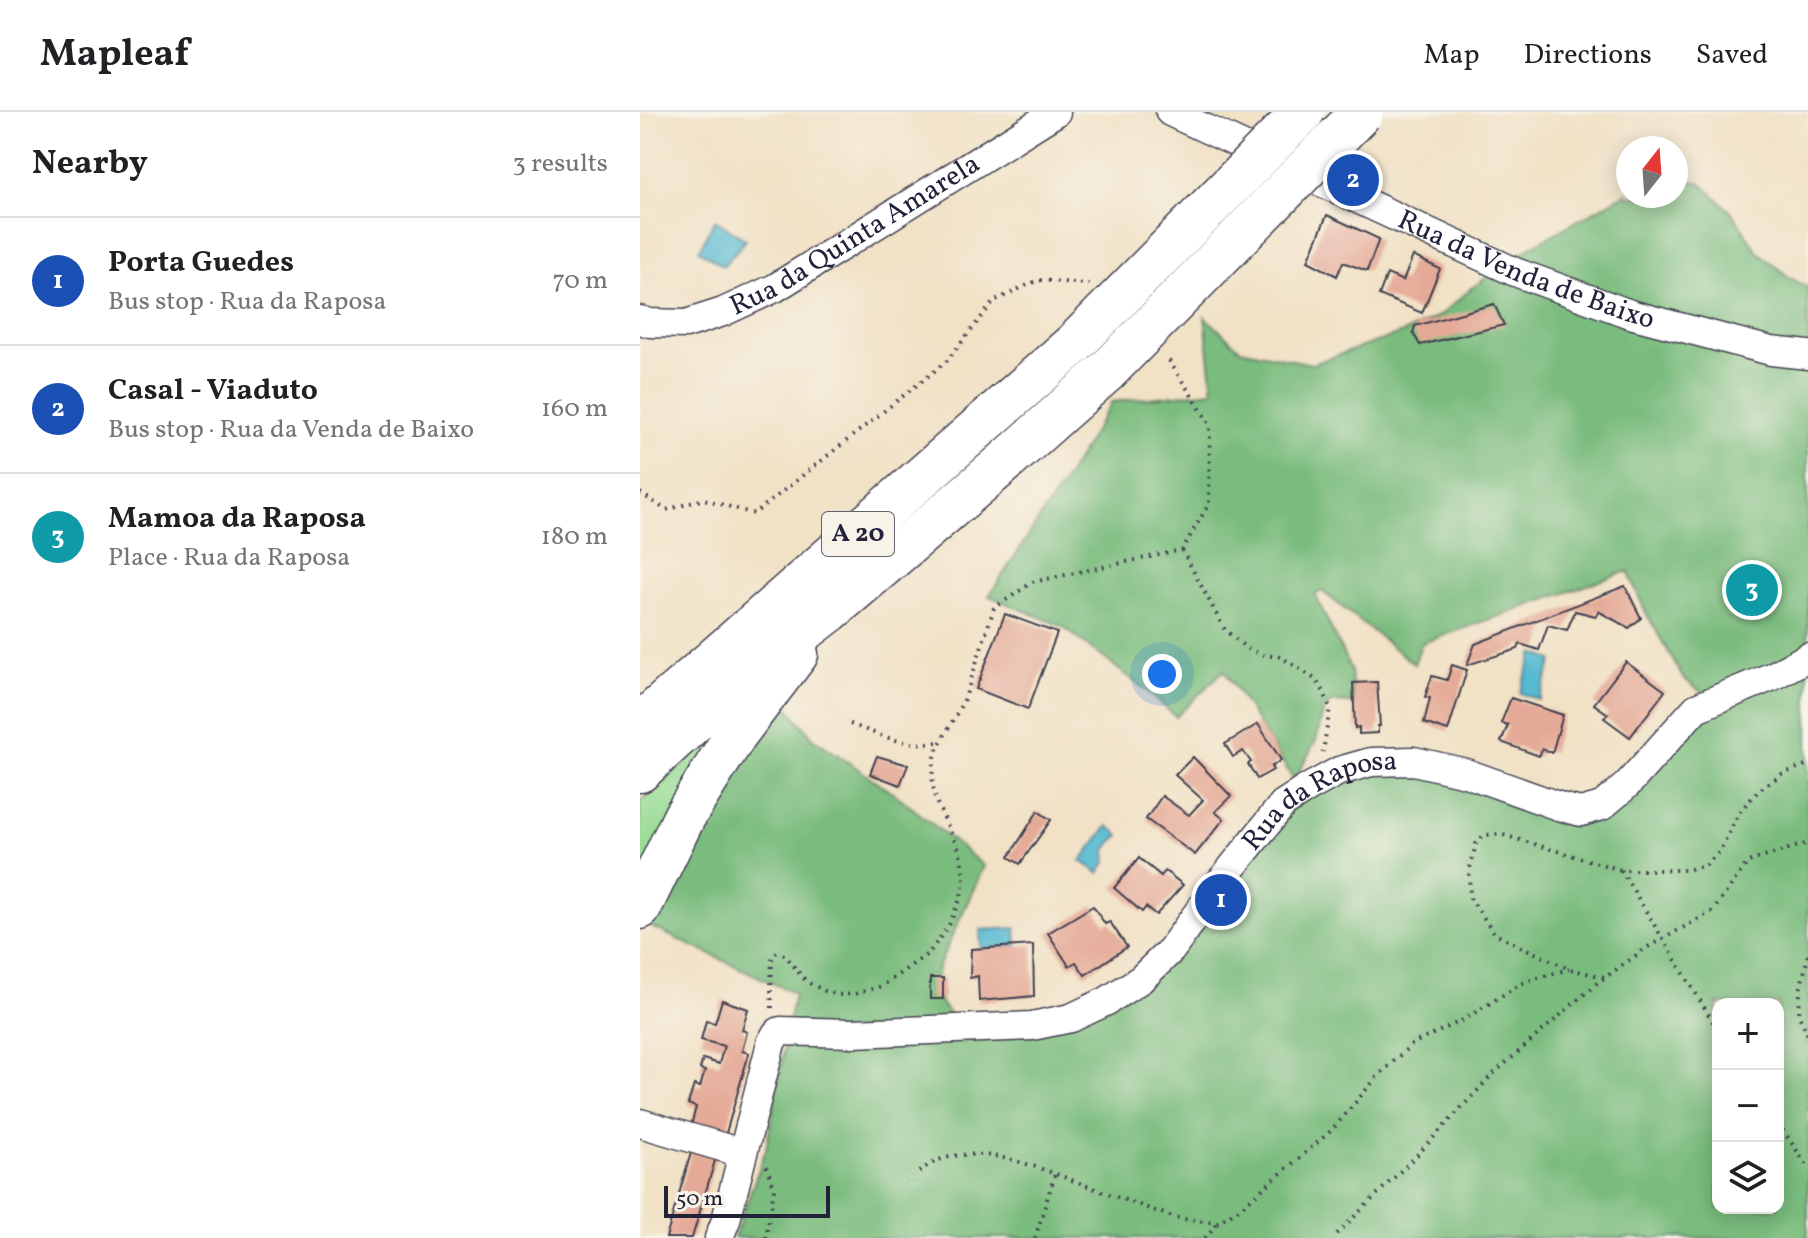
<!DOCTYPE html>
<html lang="en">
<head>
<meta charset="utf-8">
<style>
	:root { --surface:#fff; --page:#f2f2f2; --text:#202124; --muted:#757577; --line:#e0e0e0; --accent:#d93025 }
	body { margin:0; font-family:Vollkorn,serif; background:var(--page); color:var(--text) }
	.controls { position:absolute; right:24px; bottom:24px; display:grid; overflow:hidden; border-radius:16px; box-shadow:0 4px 20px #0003 }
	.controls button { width:72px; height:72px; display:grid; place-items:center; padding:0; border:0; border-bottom:2px solid var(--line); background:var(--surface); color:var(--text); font:40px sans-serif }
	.compass { position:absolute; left:976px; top:24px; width:72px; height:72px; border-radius:50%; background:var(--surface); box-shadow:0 4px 20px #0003; rotate:17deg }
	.scale { position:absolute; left:24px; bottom:20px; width:166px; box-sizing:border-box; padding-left:8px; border:4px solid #22223b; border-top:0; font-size:22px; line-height:28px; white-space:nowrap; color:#22223b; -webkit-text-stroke:6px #f7f3e8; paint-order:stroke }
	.you { position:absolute; left:522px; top:562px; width:28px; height:28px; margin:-20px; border:6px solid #fff; border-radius:50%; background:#1a73e8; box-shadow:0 0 0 12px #1a73e833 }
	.badge { display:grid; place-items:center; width:52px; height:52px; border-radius:50%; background:var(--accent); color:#fff; font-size:26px; font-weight:700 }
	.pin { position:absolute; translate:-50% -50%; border:4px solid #fff; box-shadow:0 2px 8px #0006 }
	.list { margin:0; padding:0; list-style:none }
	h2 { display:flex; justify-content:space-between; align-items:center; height:104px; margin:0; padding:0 32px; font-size:34px }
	h2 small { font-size:26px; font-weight:400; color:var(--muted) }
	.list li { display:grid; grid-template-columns:52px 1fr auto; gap:24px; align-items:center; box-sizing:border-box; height:128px; padding:0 32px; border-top:2px solid var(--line) }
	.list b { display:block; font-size:30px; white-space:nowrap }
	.list p { margin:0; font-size:26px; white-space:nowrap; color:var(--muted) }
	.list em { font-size:26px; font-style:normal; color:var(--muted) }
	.icon { flex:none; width:44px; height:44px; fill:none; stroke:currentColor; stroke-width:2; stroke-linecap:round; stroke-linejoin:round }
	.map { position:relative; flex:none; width:1168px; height:1126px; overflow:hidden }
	header { display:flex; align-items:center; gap:48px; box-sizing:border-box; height:112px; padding:0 40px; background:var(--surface); border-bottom:2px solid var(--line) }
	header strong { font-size:38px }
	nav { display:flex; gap:44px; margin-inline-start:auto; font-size:28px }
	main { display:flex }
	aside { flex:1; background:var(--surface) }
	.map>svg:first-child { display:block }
	.green { fill:#99dc94; stroke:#5e7f68; stroke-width:2 }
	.forest { fill:#7abc7e; stroke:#4e6f5c; stroke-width:2; fill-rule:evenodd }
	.water { fill:#54bad2; stroke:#3b6e86; stroke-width:2 }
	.building { fill:#e5aa97 }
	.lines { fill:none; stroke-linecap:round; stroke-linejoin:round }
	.minor-casing { stroke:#413f50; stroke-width:31 }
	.highway-casing { stroke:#413f50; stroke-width:45 }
	.path { stroke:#413f50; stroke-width:4; stroke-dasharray:2 6; stroke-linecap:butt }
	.minor { stroke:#fff; stroke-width:28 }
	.highway { stroke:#fff; stroke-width:42 }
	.highway-bridge-casing { stroke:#413f50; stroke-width:45; stroke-linecap:butt }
	.highway-bridge { stroke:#fff; stroke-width:42 }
	.labels { text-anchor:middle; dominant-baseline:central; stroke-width:8; stroke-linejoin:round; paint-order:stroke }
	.shield { fill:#f7f3e8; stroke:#62616f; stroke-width:2 }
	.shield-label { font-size:26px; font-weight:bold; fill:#22223b }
	.street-label { font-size:28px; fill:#22223b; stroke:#f7f3e8 }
</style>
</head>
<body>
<header>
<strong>Mapleaf</strong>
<nav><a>Map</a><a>Directions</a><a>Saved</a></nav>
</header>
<main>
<aside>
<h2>Nearby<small>3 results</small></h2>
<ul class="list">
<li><span class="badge" style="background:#1a4fb4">1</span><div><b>Porta Guedes</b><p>Bus stop · Rua da Raposa</p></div><em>70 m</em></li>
<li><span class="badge" style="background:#1a4fb4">2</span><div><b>Casal - Viaduto</b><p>Bus stop · Rua da Venda de Baixo</p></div><em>160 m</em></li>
<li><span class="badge" style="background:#0f9aa8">3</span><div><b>Mamoa da Raposa</b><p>Place · Rua da Raposa</p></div><em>180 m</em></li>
</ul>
</aside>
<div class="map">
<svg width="1168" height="1126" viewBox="0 0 1168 1126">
	<rect width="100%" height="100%" fill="#f7f3e8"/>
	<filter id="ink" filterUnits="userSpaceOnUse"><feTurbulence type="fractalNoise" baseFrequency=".0125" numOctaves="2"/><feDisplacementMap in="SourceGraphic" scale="16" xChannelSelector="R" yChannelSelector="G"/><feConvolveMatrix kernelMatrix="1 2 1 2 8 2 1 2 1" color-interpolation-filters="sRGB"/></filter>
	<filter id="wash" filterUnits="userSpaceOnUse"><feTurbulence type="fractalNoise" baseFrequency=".006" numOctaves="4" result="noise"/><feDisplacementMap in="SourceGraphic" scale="32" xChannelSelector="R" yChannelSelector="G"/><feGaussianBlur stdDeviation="1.8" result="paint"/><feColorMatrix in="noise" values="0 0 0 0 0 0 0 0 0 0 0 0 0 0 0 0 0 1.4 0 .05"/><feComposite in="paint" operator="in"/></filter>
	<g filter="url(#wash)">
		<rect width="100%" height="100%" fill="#f1e1c5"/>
		<path class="green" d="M80 619 0 764V691Z"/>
		<path class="forest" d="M1036 68 1060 70 1092 101 1118 140 1149 165 1168 176V1126H94L126 1037 154 881 9 814 54 711 140 585 173 626 259 685 344 754 298 855 295 883 318 914 479 889 644 684 711 645 909 696H989L993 674 1069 586 1043 566 1005 499 988 459 782 531 774 552 682 479 675 483 711 558 713 591 693 590 684 596 676 629 654 668 584 558 536 605 507 579 422 514 349 484 423 371 472 290 573 279 565 205 600 237 672 252 763 221 801 203 833 175 892 134 987 81 988 84H1036ZM1078 892H1138V1096H1078Z"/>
		<g class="water">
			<path d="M75 108 106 128 83 154 59 138Z"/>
			<path d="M894 541 913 548 899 588 880 581Z"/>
			<path d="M468 714 480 723 473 729 466 738 467 749 459 761 441 749Z"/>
			<path d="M376 816 377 834 341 837 340 818Z"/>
		</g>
		<g id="blocks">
			<g class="building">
				<path d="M687 103 739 127 727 159 703 150 697 164 668 149Z"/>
				<path d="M773 144 800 157 782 201 739 183 747 162 763 169Z"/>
				<path d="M854 192 864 213 780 233 773 221 775 214Z"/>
				<path d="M985 474 1001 506 989 516 958 499 956 504 935 499 927 518 908 513 899 538 880 532 878 537 827 553 835 532Z"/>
				<path d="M365 502 417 521 388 597 336 577Z"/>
				<path d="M986 550 1025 579 990 625 964 606 968 602 954 592Z"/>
				<path d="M812 553 827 558 808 619 784 611 790 586 785 585 792 564 807 568Z"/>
				<path d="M737 570 740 614H738V621L719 622V615L715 616 713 571Z"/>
				<path d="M871 586 923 603 912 641 902 637 899 644 861 630 868 613 861 611Z"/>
				<path d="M618 612 641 648 631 655 633 658 617 667 608 652 611 650 603 639 593 645 585 632Z"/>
				<path d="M237 644 268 653 260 673 230 662Z"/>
				<path d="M553 645 591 684 575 700 584 707 555 743 506 707 522 684 549 703 563 688 535 663Z"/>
				<path d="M398 699 411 708 380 752 369 745Z"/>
				<path d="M499 746 521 764 525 759 543 773 516 803 506 795 502 800 474 776Z"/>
				<path d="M453 794 465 812 470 810 487 835 445 863 436 850 429 854 408 821Z"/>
				<path d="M393 833 394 884 339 889 338 864 330 866 331 837Z"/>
				<rect x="290" y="866" width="13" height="21"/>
				<path d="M82 888 108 897 102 918 107 920 102 939 109 941 84 1028 50 1017 56 995 48 992 54 973 60 975 65 959 60 957 63 947 79 952 84 934 61 928 66 909 75 911Z"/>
				<path d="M53 1034 77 1042 52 1126H26Z"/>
			</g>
		</g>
	</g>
	<g filter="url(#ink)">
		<use href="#blocks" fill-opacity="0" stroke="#413f50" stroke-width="2"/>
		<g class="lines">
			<g class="minor-casing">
				<g id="minor">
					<path id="s1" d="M530 0 875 160 990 202 1131 239 1168 243"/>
					<path id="s2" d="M0 208 10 211 46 212 83 200 135 176 416 0"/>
					<path d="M0 1011 102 1041"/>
					<path id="s3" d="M79 1126 86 1108 131 931 136 922 140 919 212 921 392 914 431 906 467 889 501 867 531 838 577 774 643 692 668 676 699 659 731 650 774 649 826 661 921 695 941 700 962 694 987 673 1056 596 1133 564 1168 545"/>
				</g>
			</g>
			<g class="highway-casing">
				<g id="highway">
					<path d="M0 612 435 231"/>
					<path d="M0 659 99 569 190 499 365 350 467 259"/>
					<path d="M0 796 44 705 96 622 157 542"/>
				</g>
			</g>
			<g class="path">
				<path d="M0 381 26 398 64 387 114 402 306 250 354 189 398 168 449 172"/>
				<path d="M542 438 585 518 606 536 623 543 641 545 675 567 684 580 690 596 683 640"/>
				<path d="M210 612C241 623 267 637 301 629"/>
				<path d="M981 758 1078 918"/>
				<path d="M1168 843 1160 879 1159 904 1168 923"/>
				<path d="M964 865 929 857 855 822 830 786 829 760 836 732 844 723 860 722 981 758H1047L1066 753 1080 739 1100 699 1118 679 1142 662 1168 652"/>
				<path d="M132 896 131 879 132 847 134 842 138 840 146 844 162 865 171 872 185 879 199 883 215 882 242 874 289 841 309 813 321 785 324 771 323 755 319 738 297 691 294 679 292 664 296 639 325 586 354 496 393 470 542 438 569 392 570 312 526 244"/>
				<path d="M1138 1011 1168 1055"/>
				<path d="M279 1060C324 1022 397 1055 445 1073 474 1084 504 1095 533 1105L551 1108 578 1110 599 1097 692 1018 737 965 772 932 823 908 884 870 929 857"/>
				<path d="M697 1122 779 1041 852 963 956 872 1008 835 1073 799 1108 750 1168 731"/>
				<path d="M126 1126 134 1077 126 1053"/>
				<path d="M395 1126 415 1062"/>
				<path d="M565 1126 578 1110"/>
			</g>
			<use href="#minor" class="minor"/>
			<use href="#highway" class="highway"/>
			<g class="highway-bridge-casing">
				<g id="highway-bridge">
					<path d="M435 231 663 0"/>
					<path d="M467 259 722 0"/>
				</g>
			</g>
			<use href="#highway-bridge" class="highway-bridge"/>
		</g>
	</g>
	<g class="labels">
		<rect class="shield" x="182" y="400" width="72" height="44" rx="6"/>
		<g class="shield-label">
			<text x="218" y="422">A 20</text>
		</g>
		<g class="street-label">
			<text stroke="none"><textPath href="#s2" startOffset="238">Rua da Quinta Amarela</textPath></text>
			<text stroke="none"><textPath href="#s1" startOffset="390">Rua da Venda de Baixo</textPath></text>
			<text stroke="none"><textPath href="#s3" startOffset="850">Rua da Raposa</textPath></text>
		</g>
	</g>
</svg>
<div class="controls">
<button>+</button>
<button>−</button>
<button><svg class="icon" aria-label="layers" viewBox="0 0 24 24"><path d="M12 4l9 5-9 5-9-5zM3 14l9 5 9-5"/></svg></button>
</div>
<svg class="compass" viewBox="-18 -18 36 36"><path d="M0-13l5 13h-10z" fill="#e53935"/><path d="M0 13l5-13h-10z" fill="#757577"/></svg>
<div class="scale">50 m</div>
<div class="you"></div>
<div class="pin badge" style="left:581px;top:788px;background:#1a4fb4">1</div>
<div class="pin badge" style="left:713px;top:68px;background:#1a4fb4">2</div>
<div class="pin badge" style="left:1112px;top:478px;background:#0f9aa8">3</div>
</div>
</main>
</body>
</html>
